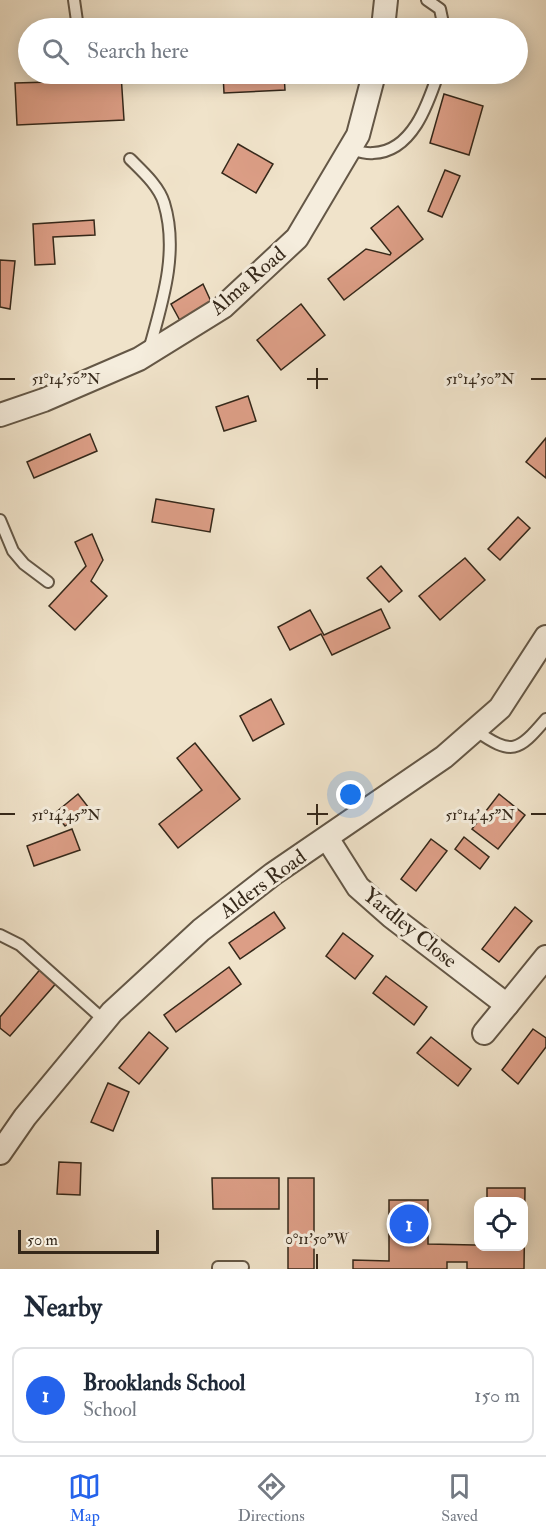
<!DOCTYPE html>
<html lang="en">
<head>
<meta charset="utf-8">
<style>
	:root { --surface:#fff; --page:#f6f6f7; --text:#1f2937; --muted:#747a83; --line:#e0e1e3; --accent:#2563eb }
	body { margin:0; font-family:"IM FELL Double Pica",serif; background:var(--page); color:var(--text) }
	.controls { position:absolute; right:18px; bottom:18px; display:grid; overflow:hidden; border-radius:12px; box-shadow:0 3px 15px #0003 }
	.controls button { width:54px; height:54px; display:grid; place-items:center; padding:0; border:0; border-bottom:2px solid var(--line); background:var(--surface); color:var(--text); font:30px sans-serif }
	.scale { position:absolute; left:18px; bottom:15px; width:141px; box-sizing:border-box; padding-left:6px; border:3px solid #35281a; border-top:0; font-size:16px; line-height:21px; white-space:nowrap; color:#35281a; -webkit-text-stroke:4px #f5eddd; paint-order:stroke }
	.you { position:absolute; left:351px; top:795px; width:21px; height:21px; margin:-15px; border:4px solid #fff; border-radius:50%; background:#1a73e8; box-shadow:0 0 0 9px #1a73e833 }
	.badge { display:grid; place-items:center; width:39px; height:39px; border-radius:50%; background:var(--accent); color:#fff; font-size:20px; font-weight:700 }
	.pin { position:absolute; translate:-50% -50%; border:3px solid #fff; box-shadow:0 2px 6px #0006 }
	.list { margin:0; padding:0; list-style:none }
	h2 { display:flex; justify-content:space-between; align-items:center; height:78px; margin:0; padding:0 24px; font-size:26px }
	h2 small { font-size:20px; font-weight:400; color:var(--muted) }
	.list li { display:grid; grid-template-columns:39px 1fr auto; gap:18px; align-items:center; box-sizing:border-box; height:96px; margin:0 12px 12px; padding:0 12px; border:2px solid var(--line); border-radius:12px }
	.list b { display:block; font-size:22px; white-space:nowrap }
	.list p { margin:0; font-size:20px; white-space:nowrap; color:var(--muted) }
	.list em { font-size:20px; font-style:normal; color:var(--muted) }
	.icon { flex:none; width:33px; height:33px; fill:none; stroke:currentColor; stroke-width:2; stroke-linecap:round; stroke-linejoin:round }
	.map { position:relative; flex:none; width:546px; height:1269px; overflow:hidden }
	.search { position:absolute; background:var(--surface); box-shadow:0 3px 15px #0003; left:18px; right:18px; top:18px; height:66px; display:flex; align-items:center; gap:15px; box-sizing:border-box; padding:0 21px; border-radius:33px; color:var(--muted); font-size:22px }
	.sheet { height:186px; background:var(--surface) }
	nav { display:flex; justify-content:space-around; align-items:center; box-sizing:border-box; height:84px; border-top:2px solid var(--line); background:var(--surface); font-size:16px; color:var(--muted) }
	nav a { display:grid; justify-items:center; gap:3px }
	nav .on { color:var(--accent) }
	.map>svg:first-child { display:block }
	.building { fill:#dc9e86; stroke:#35281a; stroke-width:1.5 }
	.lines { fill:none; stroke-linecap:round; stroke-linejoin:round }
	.lane-casing { stroke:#645746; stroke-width:14 }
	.street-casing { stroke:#645746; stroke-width:26 }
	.lane { stroke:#f5eddd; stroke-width:10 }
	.street { stroke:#f5eddd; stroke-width:22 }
	.ticks { fill:none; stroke:#35281a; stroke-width:2 }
	.labels { text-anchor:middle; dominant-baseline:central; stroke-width:6; stroke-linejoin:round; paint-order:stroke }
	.street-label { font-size:21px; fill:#35281a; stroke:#f5eddd }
	.ticks-label { font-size:15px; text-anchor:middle; fill:#35281a; stroke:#f5eddd; stroke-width:6; stroke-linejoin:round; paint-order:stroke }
</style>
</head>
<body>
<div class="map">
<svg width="546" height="1269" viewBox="0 0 546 1269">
	<rect width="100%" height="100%" fill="#f0e3ca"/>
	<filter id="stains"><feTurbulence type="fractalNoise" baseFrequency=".00333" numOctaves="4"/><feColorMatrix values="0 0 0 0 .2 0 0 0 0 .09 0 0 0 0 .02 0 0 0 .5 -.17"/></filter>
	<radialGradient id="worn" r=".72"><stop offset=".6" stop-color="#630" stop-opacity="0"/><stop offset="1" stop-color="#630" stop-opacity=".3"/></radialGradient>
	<g class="building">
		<path d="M85 74H121L124 120 17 125 15 83 85 81Z"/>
		<path d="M223 74H284L285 90 224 93Z"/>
		<path d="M444 94 483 106 469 155 430 143Z"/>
		<path d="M238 144 273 164 256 193 222 173Z"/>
		<path d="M445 170 460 176 442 217 428 211Z"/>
		<path d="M398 206 423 239 344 300 328 279 366 249 390 255 391 253 371 228Z"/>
		<path d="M94 220 95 235 53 237 55 264 35 265 33 224Z"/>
		<path d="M0 260 15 261 10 309 0 307Z"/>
		<path d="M203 284 214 308 184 328 171 304Z"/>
		<path d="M301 304 325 335 281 370 257 340Z"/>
		<path d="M248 396 256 421 224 431 216 407Z"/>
		<path d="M90 434 97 451 34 478 27 462Z"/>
		<path d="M546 438V478L526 462Z"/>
		<path d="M156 499 214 509 210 532 152 522Z"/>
		<path d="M518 517 530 528 500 560 488 549Z"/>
		<path d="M92 534 103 560 91 581 107 596 75 630 49 606 86 566 75 542Z"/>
		<path d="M465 558 485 580 440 620 419 596Z"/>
		<path d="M381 566 402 591 389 602 367 578Z"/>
		<path d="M381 609 390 628 332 655 321 634 290 650 278 627 310 610 324 635Z"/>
		<path d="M271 699 284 724 253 741 240 716Z"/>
		<path d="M195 743 240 799 178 848 159 824 202 790 177 758Z"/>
		<path d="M78 794 89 808 65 826 55 813Z"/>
		<path d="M499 794 525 815 498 849 472 829Z"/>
		<path d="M72 829 80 850 34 866 27 846Z"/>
		<path d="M464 837 489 857 480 869 455 849Z"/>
		<path d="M431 839 447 851 416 891 401 879Z"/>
		<path d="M515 907 532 921 499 962 482 949Z"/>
		<path d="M274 912 285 928 240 959 229 943Z"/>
		<path d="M343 933 373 956 355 979 326 956Z"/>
		<path d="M43 966 59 980 10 1036 0 1028V1017Z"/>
		<path d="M229 967 241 984 176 1032 164 1015Z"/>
		<path d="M386 976 427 1007 414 1025 373 993Z"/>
		<path d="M533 1029 546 1038V1047L518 1084 502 1070Z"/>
		<path d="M149 1032 168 1048 139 1084 119 1068Z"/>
		<path d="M431 1037 471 1069 458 1086 417 1053Z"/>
		<path d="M108 1083 129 1092 113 1131 91 1122Z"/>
		<path d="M59 1162 81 1163 80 1195 57 1194Z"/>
		<path d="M212 1178H279V1209H213Z"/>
		<rect x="288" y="1178" width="26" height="91"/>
		<path d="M487 1188H525L524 1269H467V1262H447V1269H353V1260L389 1261V1200H428V1244L524 1246V1202H487Z"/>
	</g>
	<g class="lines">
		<g class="lane-casing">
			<g id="lane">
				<path d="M74 0 78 28"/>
				<path d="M427 0 440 9 444 28"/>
				<path d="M350 149C357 151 366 154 373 153 412 152 428 104 438 74"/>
				<path d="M130 159C142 171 159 186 164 203 179 252 162 303 149 350"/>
				<path d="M0 520 13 551 24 564 48 582"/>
				<path d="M475 730C512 756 518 752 546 719"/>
				<path d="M0 935 20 945 105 1021"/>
				<path d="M218 1269V1267H243"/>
			</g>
		</g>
		<g class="street-casing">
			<g id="street">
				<path d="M383 28 386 0"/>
				<path d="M0 415 44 400 139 359 223 307 297 238 358 135 374 74"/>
				<path d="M327 838 358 887 392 917 507 1005 546 957"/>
				<path d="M484 1033 507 1005"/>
				<path d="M0 1153 25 1117 112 1012 201 930 273 874 444 757 500 708 546 637"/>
			</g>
		</g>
		<use href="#lane" class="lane"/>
		<use href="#street" class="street"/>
	</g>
	<path class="ticks" d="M317 368V389M0 379H15M307 379H328M531 379H546M317 804V825M0 814H15M307 814H328M531 814H546M317 1254V1269"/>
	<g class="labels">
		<g class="street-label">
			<text transform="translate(248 281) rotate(-41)">Alma Road</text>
			<text transform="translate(263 884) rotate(-36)">Alders Road</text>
			<text transform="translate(410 928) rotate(39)">Yardley Close</text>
		</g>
	</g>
	<g class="ticks-label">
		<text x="66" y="384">51°14'50"N</text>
		<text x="480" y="384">51°14'50"N</text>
		<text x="66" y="820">51°14'45"N</text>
		<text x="480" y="820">51°14'45"N</text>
		<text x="317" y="1244">0°11'50"W</text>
	</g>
	<rect width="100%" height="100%" filter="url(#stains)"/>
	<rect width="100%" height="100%" fill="url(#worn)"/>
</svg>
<div class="controls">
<button><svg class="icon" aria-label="locate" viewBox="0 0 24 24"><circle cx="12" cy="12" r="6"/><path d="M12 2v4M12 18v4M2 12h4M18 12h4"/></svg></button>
</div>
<div class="scale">50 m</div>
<div class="you"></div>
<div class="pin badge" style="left:409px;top:1224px">1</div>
<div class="search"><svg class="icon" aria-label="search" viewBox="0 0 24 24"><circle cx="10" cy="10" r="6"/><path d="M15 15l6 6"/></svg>Search here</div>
</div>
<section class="sheet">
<h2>Nearby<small></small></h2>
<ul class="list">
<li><span class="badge">1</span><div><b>Brooklands School</b><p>School</p></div><em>150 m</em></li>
</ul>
</section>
<nav>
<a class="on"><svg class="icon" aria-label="map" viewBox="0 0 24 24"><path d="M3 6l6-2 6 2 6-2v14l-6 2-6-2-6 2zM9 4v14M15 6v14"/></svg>Map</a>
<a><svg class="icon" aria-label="directions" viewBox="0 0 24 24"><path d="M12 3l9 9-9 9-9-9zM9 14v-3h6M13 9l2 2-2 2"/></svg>Directions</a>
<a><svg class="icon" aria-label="saved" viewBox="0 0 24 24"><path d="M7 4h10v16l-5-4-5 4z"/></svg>Saved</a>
</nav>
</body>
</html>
